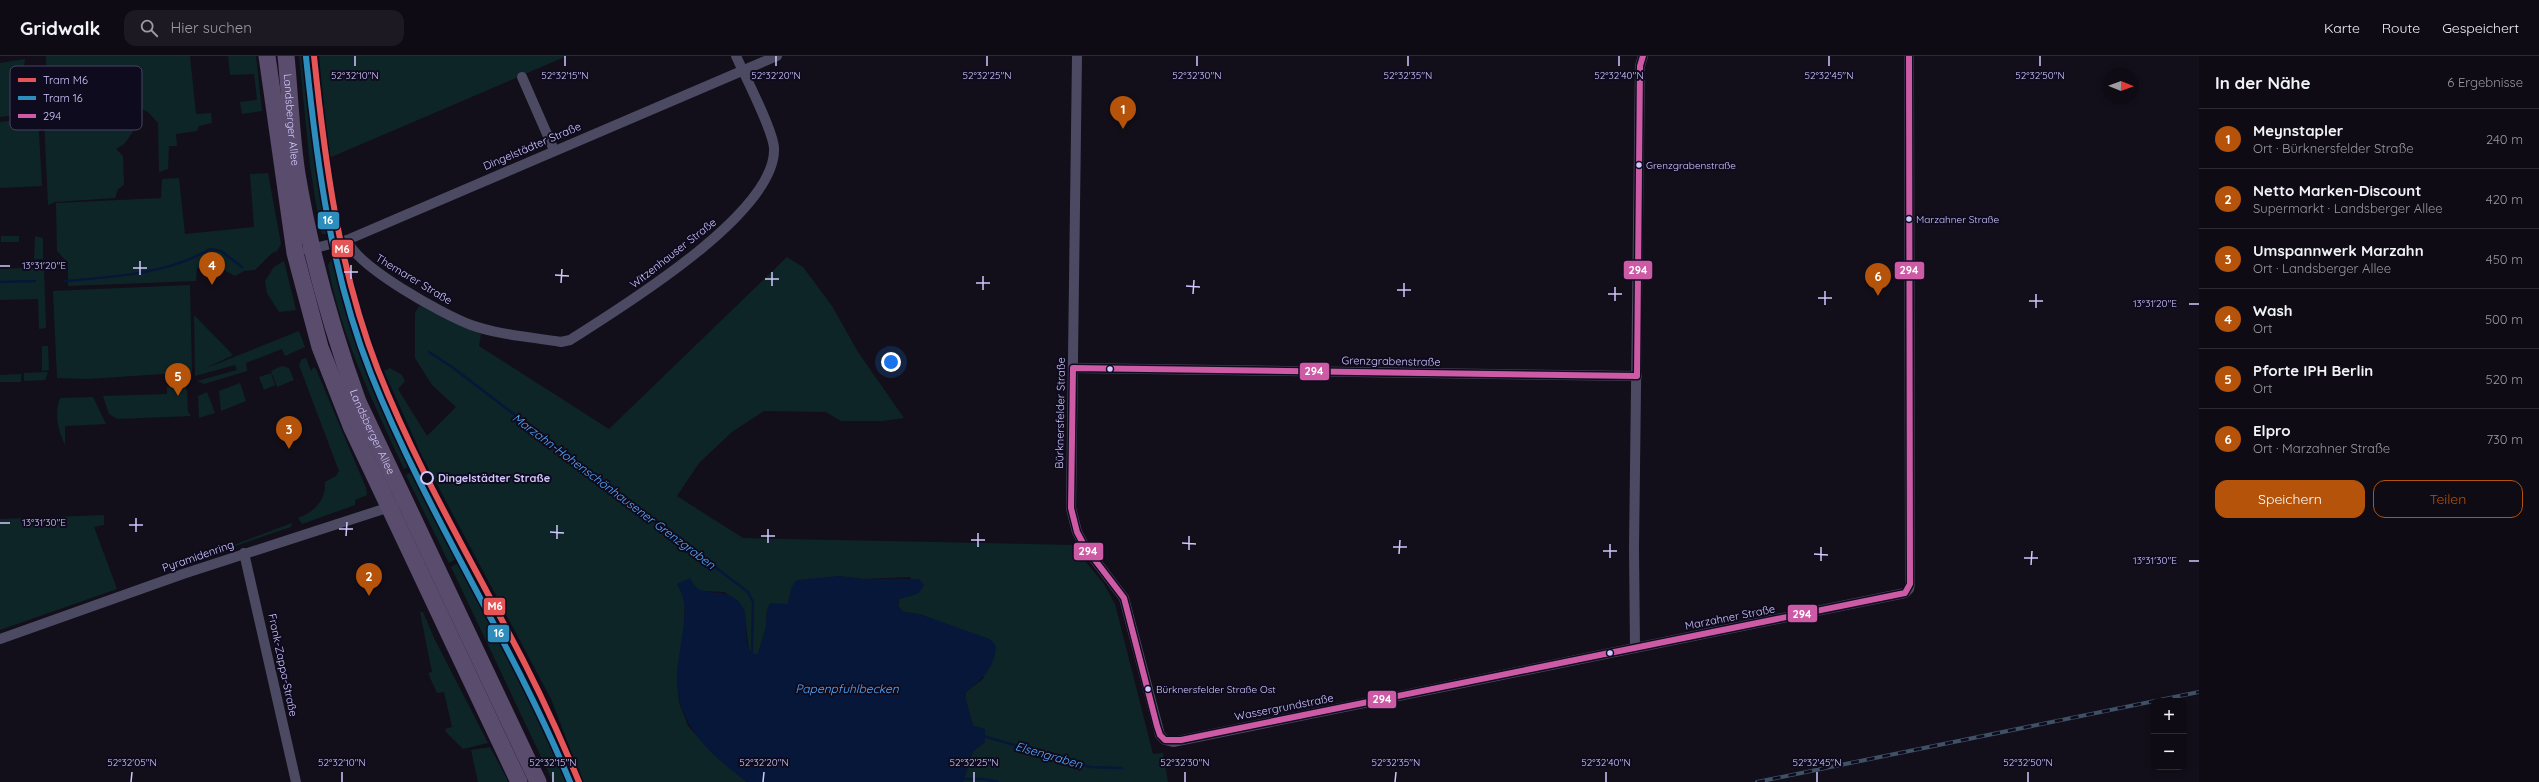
<!DOCTYPE html>
<html lang="de">
<head>
<meta charset="utf-8">
<style>
	:root { --surface:#0e0b14; --page:#1c1922; --text:#f1f3f6; --muted:#9b9ba0; --line:#2e2b34; --accent:#b45309 }
	body { margin:0; font-family:Quicksand,sans-serif; background:var(--page); color:var(--text) }
	.controls { position:absolute; right:12px; bottom:12px; display:grid; overflow:hidden; border-radius:8px; box-shadow:0 2px 6px #0003 }
	.controls button { width:36px; height:36px; display:grid; place-items:center; padding:0; border:0; border-bottom:1px solid var(--line); background:var(--surface); color:var(--text); font:20px sans-serif }
	.compass { position:absolute; left:2103px; top:12px; width:36px; height:36px; border-radius:50%; background:var(--surface); box-shadow:0 2px 6px #0003; rotate:91deg }
	.you { position:absolute; left:891px; top:306px; width:14px; height:14px; margin:-10px; border:3px solid #fff; border-radius:50%; background:#1a73e8; box-shadow:0 0 0 6px #1a73e833 }
	.badge { display:grid; place-items:center; width:26px; height:26px; border-radius:50%; background:var(--accent); color:#fff; font-size:13px; font-weight:700 }
	.pin { position:absolute; translate:-50% -33px; filter:drop-shadow(0 1px 2px #0008) }
	.pin::after { content:''; position:absolute; top:21px; width:14px; height:12px; background:inherit; clip-path:polygon(0 0,100% 0,50% 100%) }
	.list { margin:0; padding:0; list-style:none }
	h2 { display:flex; justify-content:space-between; align-items:center; height:52px; margin:0; padding:0 16px; font-size:17px }
	h2 small { font-size:13px; font-weight:400; color:var(--muted) }
	.list li { display:grid; grid-template-columns:26px 1fr auto; gap:12px; align-items:center; box-sizing:border-box; height:60px; padding:0 16px; border-top:1px solid var(--line) }
	.list b { display:block; font-size:15px; white-space:nowrap }
	.list p { margin:0; font-size:13px; white-space:nowrap; color:var(--muted) }
	.list em { font-size:13px; font-style:normal; color:var(--muted) }
	.actions { display:flex; gap:8px; padding:12px 16px }
	.actions a { flex:1; padding:9px 0; border:1px solid var(--accent); border-radius:12px; text-align:center; font-size:14px; color:var(--accent) }
	.actions .main { background:var(--accent); color:#fff }
	.icon { flex:none; width:22px; height:22px; fill:none; stroke:currentColor; stroke-width:2; stroke-linecap:round; stroke-linejoin:round }
	.map { position:relative; flex:none; width:2199px; height:726px; overflow:hidden }
	header { display:flex; align-items:center; gap:24px; box-sizing:border-box; height:56px; padding:0 20px; background:var(--surface); border-bottom:1px solid var(--line) }
	header strong { font-size:19px }
	nav { display:flex; gap:22px; margin-inline-start:auto; font-size:14px }
	.search { width:280px; height:36px; background:var(--page); display:flex; align-items:center; gap:10px; box-sizing:border-box; padding:0 14px; border-radius:12px; color:var(--muted); font-size:15px }
	main { display:flex }
	aside { flex:1; background:var(--surface) }
	.map>svg:first-child { display:block }
	.green { fill:#0e2527 }
	.water { fill:#071739 }
	.lines { fill:none; stroke-linecap:round; stroke-linejoin:round }
	.stream { stroke:#071739; stroke-width:2.5 }
	.street { stroke:#4c4a63; stroke-width:10 }
	.primary { stroke:#5a4c6d; stroke-width:17 }
	.rail-casing { stroke:#3f5265; stroke-width:4 }
	.rail { stroke:#0f0b1e; stroke-width:2.5; stroke-dasharray:8; stroke-linecap:butt }
	.bus-1-casing { stroke:#0f0b1e; stroke-width:9 }
	.bus-1 { stroke:#cd5aa4; stroke-width:6 }
	.tram-1-casing { stroke:#0f0b1e; stroke-width:9 }
	.tram-2-casing { stroke:#0f0b1e; stroke-width:9 }
	.tram-1 { stroke:#e55555; stroke-width:6 }
	.tram-2 { stroke:#2d8dbd; stroke-width:6 }
	.ticks { fill:none; stroke:#d0c8ff; stroke-width:1.5 }
	.bus-dot { fill:#d0c8ff; stroke:#0f0b1e; stroke-width:1.5 }
	.stop-dot { fill:#0f0b1e; stroke:#d0c8ff; stroke-width:2 }
	.labels { text-anchor:middle; dominant-baseline:central; stroke-width:4; stroke-linejoin:round; paint-order:stroke }
	.bus-label { font-size:10px; fill:#d0c8ff; stroke:#0f0b1e; text-anchor:start }
	.street-label { font-size:11px; fill:#d0c8ff; stroke:#0f0b1e }
	.stop-label { font-size:11px; font-weight:bold; fill:#d0c8ff; stroke:#0f0b1e; text-anchor:start }
	.water-label { font-size:12px; font-style:italic; fill:#56abff; stroke:#0f0b1e }
	.key { fill:#0f0b1e; stroke:#494462; stroke-width:1 }
	.key-label { font-size:11px; fill:#d0c8ff }
	.ticks-label { font-size:10px; text-anchor:middle; fill:#d0c8ff; stroke:#0f0b1e; stroke-width:4; stroke-linejoin:round; paint-order:stroke }
	.line-badge { stroke:#0f0b1e; stroke-width:1.5 }
	.badge-label { font-size:11px; text-anchor:middle; font-weight:bold; fill:#fff }
</style>
</head>
<body>
<header>
<strong>Gridwalk</strong>
<div class="search"><svg class="icon" aria-label="search" viewBox="0 0 24 24"><circle cx="10" cy="10" r="6"/><path d="M15 15l6 6"/></svg>Hier suchen</div>
<nav><a>Karte</a><a>Route</a><a>Gespeichert</a></nav>
</header>
<main>
<div class="map">
<svg width="2199" height="726" viewBox="0 0 2199 726">
	<rect width="100%" height="100%" fill="#120f1a"/>
	<g class="green">
		<path d="M46 0H190L196 58 211 57 212 67 199 70 197 75 176 78 177 90H169L168 113 159 116 158 67 149 57 135 49 128 22H111L110 41H100L95 22 62 23 57 54 47 47Z"/>
		<path d="M228 0H256L262 55 242 58 240 46 257 44 254 18 230 19Z"/>
		<path d="M299 0H307L322 132 330 178H322L320 173 310 109Z"/>
		<path d="M319 0H567L329 102Z"/>
		<path d="M25 3 24 10 13 12 18 45 32 46 22 58 0 61V7Z"/>
		<path d="M127 58 133 76 124 88 116 93 123 100 124 129 118 133 115 142 55 146 48 149 44 61Z"/>
		<path d="M38 61 42 130 0 132V66Z"/>
		<path d="M268 117 281 188 277 195 272 197 255 214 244 215 235 220 215 209 197 212 196 225 68 230V207L57 195 56 147 161 142 162 123 179 122 185 178 254 171 250 118Z"/>
		<rect x="1" y="180" width="18" height="6"/>
		<path d="M35 180 43 182V203H34Z"/>
		<path d="M334 199C351 273 380 341 413 409L404 413C374 348 341 281 328 209Z"/>
		<path d="M787 201 803 211 832 250 858 296 904 362 882 365H841L826 356 764 355 732 376 699 407 677 440 743 482 1072 489 1104 528 1115 548 1153 698 1163 697 1168 726H963L973 695 985 686V673L973 670 965 641 966 636 984 622 967 576 919 558 903 556 898 550 899 543 919 537 910 521 863 523 838 520 789 542 788 548 767 554 766 571 758 598H752L749 593 744 553 725 536 700 535 693 530 677 528 685 541 684 571 677 625 679 646 688 670 708 692 747 726H583L551 643 422 400 384 315 390 312 402 319 405 325 398 333 427 380 456 351 432 329 415 302V257L419 250 429 252 481 278 479 290 609 373Z"/>
		<path d="M284 205 296 254 279 256 267 237 265 225 274 211Z"/>
		<path d="M44 211 46 272 39 273 38 243 0 244V213Z"/>
		<path d="M190 229 192 316 88 323 57 322 53 235Z"/>
		<path d="M194 259 233 299 204 313 299 275 305 291 285 300 282 293 246 307 247 315 204 328 197 325 237 314 235 309 195 320Z"/>
		<path d="M42 290H48L49 314 42 315Z"/>
		<path d="M306 302 311 315 314 311 316 313 366 432 367 439 355 444V449L302 468 298 462C314 456 326 445 325 426L336 420 339 415 299 309 302 303Z"/>
		<path d="M282 310 289 312 294 324 277 331 271 315Z"/>
		<path d="M48 316 45 324 24 325V317Z"/>
		<path d="M271 317 275 329 264 334 259 321Z"/>
		<path d="M21 318V326H0V319Z"/>
		<path d="M240 327 246 345 221 355 219 335Z"/>
		<path d="M183 330 187 334 188 356 191 360 117 363 109 358 103 340 167 338V331Z"/>
		<path d="M207 336 215 357 199 362 198 340Z"/>
		<path d="M93 341 106 368 65 370V389C58 374 54 358 60 342Z"/>
		<path d="M410 417 414 418 457 500 456 503 449 507 406 419Z"/>
		<path d="M104 459V469L94 471 117 533 0 574V463Z"/>
		<path d="M292 467 291 471 194 504Z"/>
		<path d="M464 504 537 645 571 726H553L451 511Z"/>
		<path d="M420 556H423L434 582 488 687 463 693 446 676 445 673 452 671 444 636 437 637 428 617 432 616Z"/>
		<path d="M490 691 507 723 508 726H478L471 694Z"/>
	</g>
	<path class="water" d="M838 520 863 523H919L924 529 919 537 899 543 898 550 903 556 919 558 990 583 996 590C995 612 982 623 966 636L965 641 973 670 985 673V686L973 695 963 726H747C713 701 679 671 677 627 676 612 680 596 682 581 685 561 688 546 677 528L690 522C701 546 720 529 737 544 754 559 740 583 752 598H758L766 571 767 554 770 547 788 548 792 530 797 524Z"/>
	<g class="lines">
		<g class="stream">
			<path d="M65 225C112 221 169 218 210 193L221 195 242 211"/>
			<path d="M0 226 35 225"/>
			<path d="M429 296 452 311 748 536 753 546 752 598"/>
			<path d="M983 680 1090 711 1122 712"/>
			<path d="M965 723H983L998 726"/>
		</g>
		<g class="street">
			<path d="M1077 0 1071 452 1077 476 1085 491 1124 542 1160 679 1165 684 1173 686 1905 537 1909 533 1910 528 1909 0"/>
			<path d="M522 21 554 94"/>
			<path d="M347 184C357 211 442 258 471 269 499 279 532 281 561 286L570 284C620 252 777 157 774 92 773 74 745 20 736 0"/>
			<path d="M307 194 347 184 777 0"/>
			<path d="M1073 312 1637 320"/>
			<path d="M244 497 296 726"/>
			<path d="M0 583 183 518 393 450"/>
			<path d="M1635 592 1634 493 1640 10 1643 0"/>
		</g>
		<g class="primary">
			<path d="M267 0 295 197 320 291 351 370 519 726"/>
			<path id="s1" d="M286 0C290 39 291 79 297 118 310 196 331 271 358 346L538 726"/>
		</g>
		<g class="rail-casing">
			<path id="rail" d="M1757 726 2199 636"/>
		</g>
		<use href="#rail" class="rail"/>
		<g class="bus-1-casing">
			<path id="bus-1" d="M1643 0 1640 10 1637 320 1073 312 1071 452 1077 476 1085 491 1124 542 1157 670 1160 679 1165 684H1181L1905 537 1910 528 1909 0"/>
		</g>
		<use href="#bus-1" class="bus-1"/>
		<g class="tram-1-casing">
			<path id="tram-1" d="M314 0C325 107 339 214 378 314 413 403 461 486 505 570 533 621 557 673 579 726"/>
		</g>
		<g class="tram-2-casing">
			<path id="tram-2" d="M306 1C317 108 331 217 371 318 427 459 512 586 570 726"/>
		</g>
		<use href="#tram-1" class="tram-1"/>
		<use href="#tram-2" class="tram-2"/>
	</g>
	<path class="ticks" d="M355 10V0M565 10V0M776 10V0M987 10V0M1197 10V0M1408 10V0M1619 10V0M1829 10V0M2040 10V0M0 210H10M133 212H147M344 216H358M140 219V205M555 219 569 220M351 223V209M765 223H779M561 227 562 213M976 227H990M772 230V216M1186 230 1200 231M983 234V220M1397 234H1411M1193 238 1194 224M1608 238H1622M1404 241V227M1818 242H1832M1615 245V231M2029 245H2043M2189 248H2199M1825 249V235M2036 252V238M0 467H10M129 469H143M339 473H353M136 476V462M550 476 564 477M346 480 347 466M761 480H775M557 483V469M971 484H985M768 487V473M1182 487 1196 488M978 491V477M1393 491H1407M1189 494V480M1603 495H1617M1399 498 1400 484M1814 498 1828 499M1610 502V488M2024 502H2038M1821 505V491M2189 505H2199M2031 509 2032 495M131 726 132 716M342 726V716M553 726V716M763 726 764 716M974 726V716M1185 726V716M1395 726 1396 716M1606 726V716M1817 726V716M2028 726V716"/>
	<g class="bus-dot">
		<circle cx="1639" cy="109" r="3.5"/>
		<circle cx="1909" cy="163" r="3.5"/>
		<circle cx="1110" cy="313" r="3.5"/>
		<circle cx="1610" cy="597" r="3.5"/>
		<circle cx="1148" cy="633" r="3.5"/>
	</g>
	<circle class="stop-dot" cx="427" cy="422" r="6"/>
	<g class="labels">
		<g class="bus-label">
			<text x="1646" y="109">Grenzgrabenstraße</text>
			<text x="1916" y="163">Marzahner Straße</text>
			<text x="1156" y="633">Bürknersfelder Straße Ost</text>
		</g>
		<g class="street-label">
			<text stroke="none"><textPath href="#s1" startOffset="64">Landsberger Allee</textPath></text>
			<text transform="translate(532 90) rotate(-23)">Dingelstädter Straße</text>
			<text transform="translate(673 197) rotate(-38)">Witzenhauser Straße</text>
			<text transform="translate(414 223) rotate(31)">Themarer Straße</text>
			<text transform="translate(1391 305) rotate(1)">Grenzgrabenstraße</text>
			<text transform="translate(1060 357) rotate(-89)">Bürknersfelder Straße</text>
			<text stroke="none"><textPath href="#s1" startOffset="388">Landsberger Allee</textPath></text>
			<text transform="translate(198 500) rotate(-19)">Pyramidenring</text>
			<text transform="translate(1730 561) rotate(-11)">Marzahner Straße</text>
			<text transform="translate(283 609) rotate(78)">Frank-Zappa-Straße</text>
			<text transform="translate(1284 651) rotate(-11)">Wassergrundstraße</text>
		</g>
		<g class="stop-label">
			<text x="438" y="422">Dingelstädter Straße</text>
		</g>
		<g class="water-label">
			<text transform="translate(614 435) rotate(37)">Marzahn-Hohenschönhausener Grenzgraben</text>
			<text x="847" y="632">Papenpfuhlbecken</text>
			<text transform="translate(1049 699) rotate(16)">Elsengraben</text>
		</g>
	</g>
	<rect x="10" y="10" width="132" height="64" rx="6" class="key"/>
	<rect x="18" y="22" width="18" height="4" fill="#e55555"/>
	<rect x="18" y="40" width="18" height="4" fill="#2d8dbd"/>
	<rect x="18" y="58" width="18" height="4" fill="#cd5aa4"/>
	<g class="key-label">
		<text x="43" y="28">Tram M6</text>
		<text x="43" y="46">Tram 16</text>
		<text x="43" y="64">294</text>
	</g>
	<g class="ticks-label">
		<text x="355" y="23">52°32'10"N</text>
		<text x="565" y="23">52°32'15"N</text>
		<text x="776" y="23">52°32'20"N</text>
		<text x="987" y="23">52°32'25"N</text>
		<text x="1197" y="23">52°32'30"N</text>
		<text x="1408" y="23">52°32'35"N</text>
		<text x="1619" y="23">52°32'40"N</text>
		<text x="1829" y="23">52°32'45"N</text>
		<text x="2040" y="23">52°32'50"N</text>
		<text x="44" y="213">13°31'20"E</text>
		<text x="2155" y="251">13°31'20"E</text>
		<text x="44" y="470">13°31'30"E</text>
		<text x="2155" y="508">13°31'30"E</text>
		<text x="132" y="710">52°32'05"N</text>
		<text x="342" y="710">52°32'10"N</text>
		<text x="553" y="710">52°32'15"N</text>
		<text x="764" y="710">52°32'20"N</text>
		<text x="974" y="710">52°32'25"N</text>
		<text x="1185" y="710">52°32'30"N</text>
		<text x="1396" y="710">52°32'35"N</text>
		<text x="1606" y="710">52°32'40"N</text>
		<text x="1817" y="710">52°32'45"N</text>
		<text x="2028" y="710">52°32'50"N</text>
	</g>
	<g class="line-badge">
		<rect x="317" y="155" width="23" height="19" rx="4" fill="#2d8dbd"/>
		<rect x="331" y="183" width="23" height="19" rx="4" fill="#e55555"/>
		<rect x="1623" y="204" width="30" height="20" rx="4" fill="#cd5aa4"/>
		<rect x="1894" y="205" width="31" height="19" rx="4" fill="#cd5aa4"/>
		<rect x="1299" y="306" width="31" height="19" rx="4" fill="#cd5aa4"/>
		<rect x="1073" y="486" width="31" height="19" rx="4" fill="#cd5aa4"/>
		<rect x="483" y="541" width="23" height="19" rx="4" fill="#e55555"/>
		<rect x="1787" y="548" width="31" height="19" rx="4" fill="#cd5aa4"/>
		<rect x="487" y="568" width="23" height="19" rx="4" fill="#2d8dbd"/>
		<rect x="1367" y="634" width="30" height="19" rx="4" fill="#cd5aa4"/>
	</g>
	<g class="badge-label">
		<text x="328" y="168">16</text>
		<text x="342" y="197">M6</text>
		<text x="1638" y="218">294</text>
		<text x="1909" y="218">294</text>
		<text x="1314" y="319">294</text>
		<text x="1088" y="499">294</text>
		<text x="495" y="554">M6</text>
		<text x="1802" y="562">294</text>
		<text x="499" y="581">16</text>
		<text x="1382" y="647">294</text>
	</g>
</svg>
<div class="controls">
<button>+</button>
<button>−</button>
</div>
<svg class="compass" viewBox="-18 -18 36 36"><path d="M0-13l5 13h-10z" fill="#e53935"/><path d="M0 13l5-13h-10z" fill="#9b9ba0"/></svg>
<div class="you"></div>
<div class="pin badge" style="left:1123px;top:73px">1</div>
<div class="pin badge" style="left:369px;top:540px">2</div>
<div class="pin badge" style="left:289px;top:393px">3</div>
<div class="pin badge" style="left:212px;top:229px">4</div>
<div class="pin badge" style="left:178px;top:340px">5</div>
<div class="pin badge" style="left:1878px;top:240px">6</div>
</div>
<aside>
<h2>In der Nähe<small>6 Ergebnisse</small></h2>
<ul class="list">
<li><span class="badge">1</span><div><b>Meynstapler</b><p>Ort · Bürknersfelder Straße</p></div><em>240 m</em></li>
<li><span class="badge">2</span><div><b>Netto Marken-Discount</b><p>Supermarkt · Landsberger Allee</p></div><em>420 m</em></li>
<li><span class="badge">3</span><div><b>Umspannwerk Marzahn</b><p>Ort · Landsberger Allee</p></div><em>450 m</em></li>
<li><span class="badge">4</span><div><b>Wash</b><p>Ort</p></div><em>500 m</em></li>
<li><span class="badge">5</span><div><b>Pforte IPH Berlin</b><p>Ort</p></div><em>520 m</em></li>
<li><span class="badge">6</span><div><b>Elpro</b><p>Ort · Marzahner Straße</p></div><em>730 m</em></li>
</ul>
<div class="actions"><a class="main">Speichern</a><a>Teilen</a></div>
</aside>
</main>
</body>
</html>
